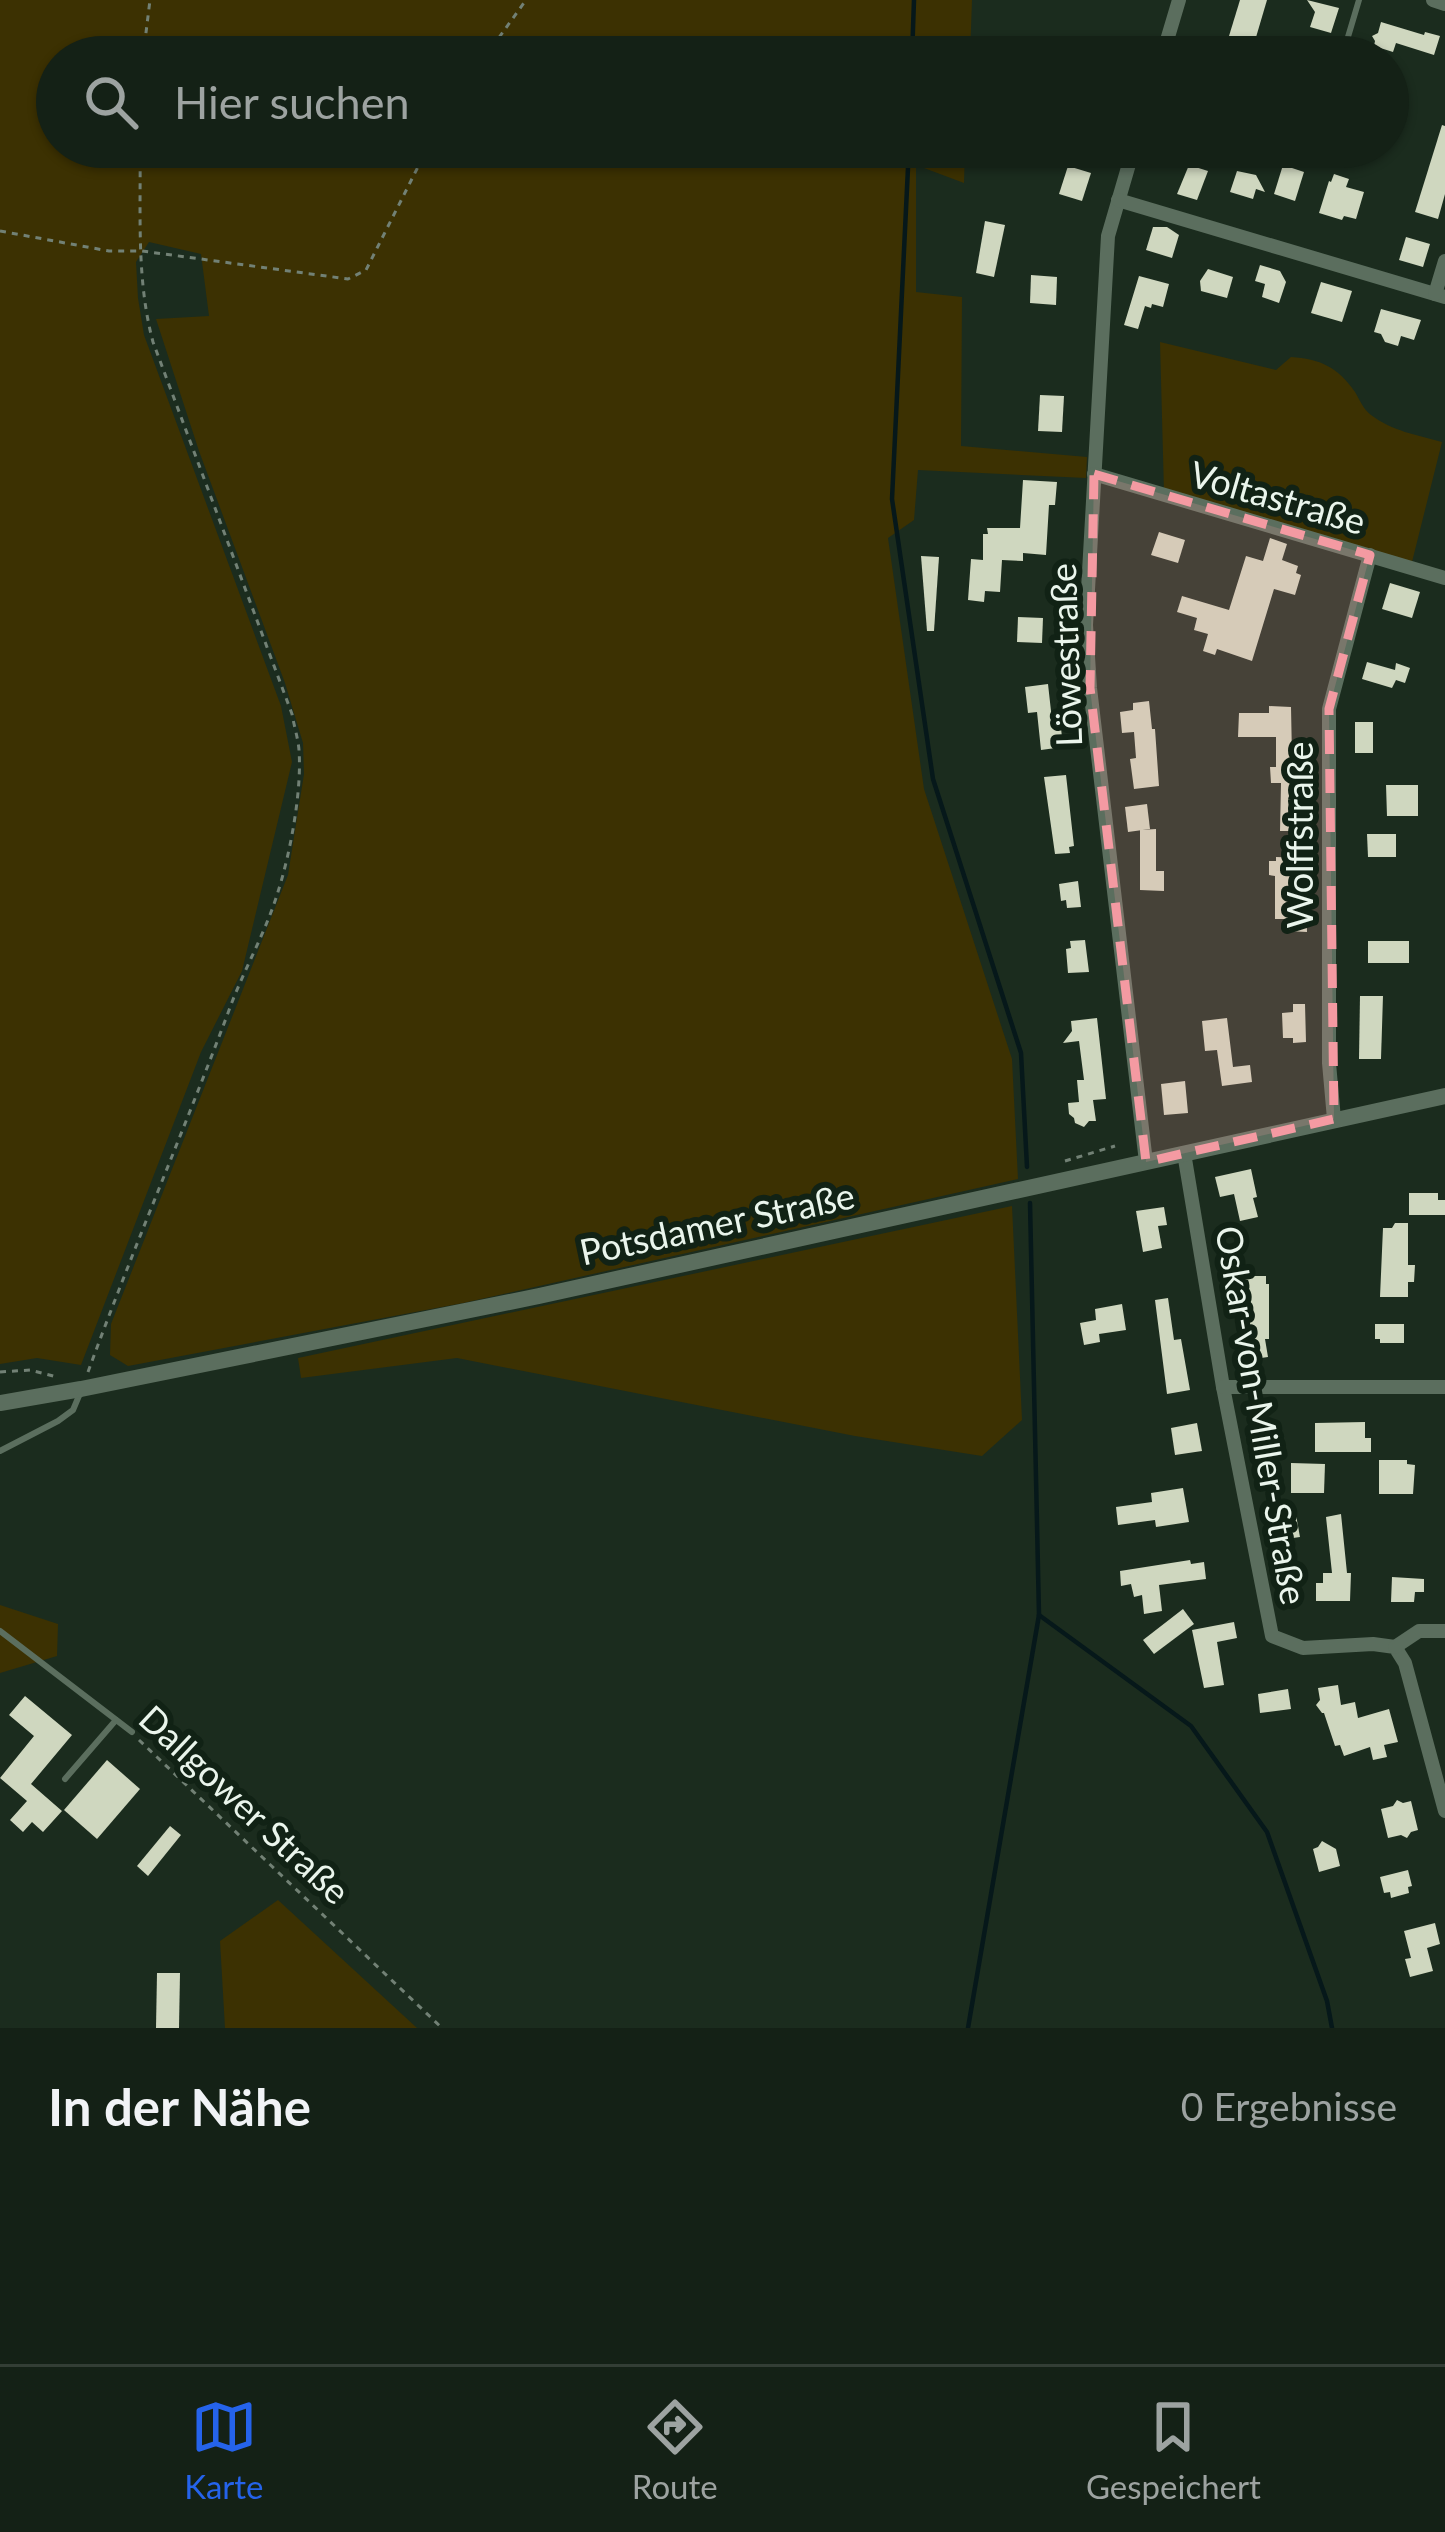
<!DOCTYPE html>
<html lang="de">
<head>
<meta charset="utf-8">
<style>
	:root { --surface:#142116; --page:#1d291f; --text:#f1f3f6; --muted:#9da3a1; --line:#333e35; --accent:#2563eb }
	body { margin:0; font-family:Lato,sans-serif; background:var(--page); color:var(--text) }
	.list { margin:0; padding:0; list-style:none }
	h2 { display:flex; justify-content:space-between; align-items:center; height:156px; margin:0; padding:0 48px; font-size:51px }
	h2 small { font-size:39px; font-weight:400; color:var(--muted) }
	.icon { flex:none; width:66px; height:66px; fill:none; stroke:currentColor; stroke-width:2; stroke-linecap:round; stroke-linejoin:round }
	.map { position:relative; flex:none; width:1445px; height:2028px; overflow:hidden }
	.search { position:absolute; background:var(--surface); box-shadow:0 3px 9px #0004; left:36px; right:36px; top:36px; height:132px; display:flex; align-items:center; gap:30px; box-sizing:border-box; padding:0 42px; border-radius:66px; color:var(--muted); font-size:45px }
	.sheet { height:336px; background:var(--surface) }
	nav { display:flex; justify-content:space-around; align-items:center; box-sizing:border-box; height:168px; border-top:3px solid var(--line); background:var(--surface); font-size:33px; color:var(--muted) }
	nav a { display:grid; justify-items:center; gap:6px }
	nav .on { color:var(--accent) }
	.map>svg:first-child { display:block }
	.green { fill:#3c3102 }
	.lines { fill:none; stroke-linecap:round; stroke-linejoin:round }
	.stream { stroke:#06181a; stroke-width:4.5 }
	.building { fill:#cfd7bf }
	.path { stroke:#728175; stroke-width:3; stroke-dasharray:6 6; stroke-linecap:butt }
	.service { stroke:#5b6e5e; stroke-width:6 }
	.minor { stroke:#5b6e5e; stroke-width:14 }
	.tertiary { stroke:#5b6e5e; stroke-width:16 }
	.marked { fill:#f49aa2; fill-opacity:0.2; stroke:#f49aa2; stroke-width:9; stroke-dasharray:24 15; stroke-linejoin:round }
	.labels { text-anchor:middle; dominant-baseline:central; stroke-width:12; stroke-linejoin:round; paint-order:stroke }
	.street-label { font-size:36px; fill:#eaf5ec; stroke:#112215 }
</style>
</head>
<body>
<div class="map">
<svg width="1445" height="2028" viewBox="0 0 1445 2028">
	<rect width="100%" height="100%" fill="#1b2c1e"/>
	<g class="green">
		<path d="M0 0H972L970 57H57V147H965L964 183 916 165V292L962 297 961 446 1087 457 1086 478 918 470 914 520 888 538 924 789 1012 1059 1018 1179 463 1303 128 1366 110 1355 111 1324 288 875 304 774 303 743 285 683 199 451 156 319 209 316 201 254 149 242 136 262 138 298 144 335 281 706 292 762 242 971 201 1052 81 1365 37 1358 0 1364Z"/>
		<path d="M1160 342 1276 370 1291 357C1320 359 1338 367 1355 392 1360 400 1363 409 1371 415 1392 431 1417 435 1442 442L1411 566 1164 492Z"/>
		<path d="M1012 1206 1022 1420 982 1456 855 1436 457 1358 301 1378 298 1358Z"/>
		<path d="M0 1605 58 1624 57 1656 0 1673Z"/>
		<path d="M278 1900 417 2028H225L220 1941Z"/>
	</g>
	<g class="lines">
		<g class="stream">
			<path d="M912 57 914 0"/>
			<path d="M909 147 892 499 933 779 1021 1053 1027 1167"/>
			<path d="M1039 1615 1191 1726 1267 1832 1327 2001 1332 2028"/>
			<path d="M968 2028 1039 1615 1030 1203"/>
		</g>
	</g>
	<g class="building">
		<path d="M1240 0H1267L1254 44 1229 36Z"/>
		<path d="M1307 0 1339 8 1331 33 1310 27 1315 12Z"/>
		<path d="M1381 22 1424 35 1425 32 1440 36 1434 55 1396 43 1393 52 1374 46 1375 41 1372 36 1378 33Z"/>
		<path d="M1442 125 1445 126V194L1438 219 1415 212Z"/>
		<path d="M1189 165 1208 171 1197 200 1177 194Z"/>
		<path d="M1283 165 1304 172 1295 201 1274 194Z"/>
		<path d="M1068 166 1091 173 1082 201 1059 194Z"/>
		<path d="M1237 171 1256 175 1265 192 1256 189 1253 199 1230 192Z"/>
		<path d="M1334 174 1349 179 1346 187 1364 192 1356 219 1344 216 1342 220 1319 213 1329 181 1331 182Z"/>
		<path d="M985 221 1005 225 994 277 976 273Z"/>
		<path d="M1153 227H1167L1179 235 1172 258 1146 250Z"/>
		<path d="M1406 237 1430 244 1423 267 1399 260Z"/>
		<path d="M1260 265 1280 271 1286 282 1279 303 1262 297 1265 284 1255 281Z"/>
		<path d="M1208 269 1233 277 1227 298 1201 291 1200 281Z"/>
		<path d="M1031 275 1057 277 1056 305 1030 303Z"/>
		<path d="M1139 276 1169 284 1163 307 1152 304 1151 308 1145 306 1138 329 1124 325Z"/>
		<path d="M1321 282 1352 291 1342 322 1311 313Z"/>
		<path d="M1381 309 1421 320 1414 340 1401 336 1398 346 1385 342 1381 334 1374 332Z"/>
		<path d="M1040 395 1064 396 1062 432 1038 431Z"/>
		<path d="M1023 480 1057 482 1055 505H1049L1046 555 1023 553V561L1002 560 1000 592 985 591 984 602 968 600 971 559 983 560V534H988L987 528H1020Z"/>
		<path d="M1159 532 1185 540 1178 563 1151 555Z"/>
		<path d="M1270 538 1287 544 1282 560 1298 566 1296 573 1301 575 1295 595 1274 589 1252 661 1217 649 1215 655 1203 651 1208 634 1194 630 1197 618 1177 612 1182 596 1229 610 1246 556 1263 561Z"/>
		<path d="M921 556 939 557 934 631H927Z"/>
		<path d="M1390 583 1420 592 1412 618 1382 609Z"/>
		<path d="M1018 617 1043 618 1042 643 1017 642Z"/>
		<path d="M1367 662 1395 670 1396 663 1410 668 1405 683 1396 680 1392 688 1362 679Z"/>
		<path d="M1048 684 1053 729 1061 728 1063 747 1041 750 1037 712 1028 713 1025 687Z"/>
		<path d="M1149 701 1152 729H1155L1159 786 1134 789 1130 759 1136 758 1134 732 1122 733 1120 712 1133 710V703Z"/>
		<path d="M1269 706 1291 707 1292 757 1301 758 1299 831H1280L1281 783H1271L1270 767H1276V737H1238L1239 713H1269Z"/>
		<rect x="1355" y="722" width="18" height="31"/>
		<path d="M1066 775 1074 846 1069 847 1070 853 1055 854 1044 777Z"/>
		<path d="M1386 785H1418V816H1387Z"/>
		<path d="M1147 804 1150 829 1128 832 1125 807Z"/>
		<path d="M1156 829V871H1164V891L1140 890V830Z"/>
		<path d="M1367 834H1396V857H1368Z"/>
		<path d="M1276 857 1303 858V904H1306L1307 932 1288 931V919H1275V876L1269 875V861H1276Z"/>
		<path d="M1078 881 1081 907 1067 908 1066 900 1061 901 1059 884Z"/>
		<path d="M1085 940 1089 972 1068 973 1066 949 1071 948 1070 941Z"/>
		<rect x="1368" y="941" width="41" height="22"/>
		<path d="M1360 996H1383L1381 1059H1359Z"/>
		<path d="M1293 1004H1305L1306 1042 1293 1043V1038H1283L1282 1013 1293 1012Z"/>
		<path d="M1097 1018 1106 1099 1093 1100 1096 1121H1089L1084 1127 1075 1123 1074 1118 1069 1114 1068 1103 1079 1102 1077 1080H1084L1079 1041 1063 1043 1072 1031 1071 1021Z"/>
		<path d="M1227 1018 1233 1067 1250 1065 1252 1082 1222 1086 1217 1050 1205 1051 1202 1021Z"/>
		<path d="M1185 1081 1188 1113 1164 1115 1161 1084Z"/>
		<path d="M1251 1169 1257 1197 1253 1198 1258 1217 1240 1221 1234 1194 1220 1197 1215 1177Z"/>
		<path d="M1409 1193H1438V1200H1445V1215H1409Z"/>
		<path d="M1164 1207 1167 1225 1158 1226 1162 1248 1143 1252 1136 1211Z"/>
		<path d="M1395 1223H1408V1265H1415L1414 1282H1408V1297H1380L1383 1228H1392Z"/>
		<path d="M1242 1276H1266V1284H1269V1339H1265L1268 1357 1247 1360 1242 1325Z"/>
		<path d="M1168 1298 1174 1340 1181 1339 1190 1390 1167 1394 1155 1300Z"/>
		<path d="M1122 1304 1126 1330 1099 1334 1100 1342 1084 1345 1080 1323 1096 1320 1095 1309Z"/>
		<path d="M1375 1324H1404V1343H1380V1339H1375Z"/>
		<path d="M1365 1422V1438H1371V1452H1315V1423Z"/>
		<path d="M1197 1423 1202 1451 1175 1455 1171 1428Z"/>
		<path d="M1379 1460H1407V1464L1415 1465 1413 1494H1379Z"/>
		<path d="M1291 1463 1325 1464 1324 1493H1291Z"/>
		<path d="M1183 1488 1189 1522 1156 1527 1155 1520 1118 1525 1116 1507 1152 1502 1151 1493Z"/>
		<path d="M1341 1514 1347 1573H1351L1350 1601H1316V1583H1323V1573H1332L1326 1517Z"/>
		<path d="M1296 1515 1300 1537 1279 1540 1275 1519Z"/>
		<path d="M1190 1560 1191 1564 1204 1562 1206 1579 1159 1585 1162 1611 1144 1614 1142 1595 1134 1597 1131 1584 1121 1586 1120 1571Z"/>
		<path d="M1392 1577 1424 1579V1592H1415L1414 1602H1391Z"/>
		<path d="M1183 1609 1194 1624 1154 1654 1143 1640Z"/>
		<path d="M1234 1622 1237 1638 1217 1642 1224 1685 1204 1688 1192 1630Z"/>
		<path d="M1338 1685 1341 1705 1355 1702 1358 1718 1389 1709 1398 1742 1384 1745 1387 1757 1373 1760 1370 1747 1344 1756 1340 1745 1335 1746 1324 1713H1322L1316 1705 1320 1700 1318 1688Z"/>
		<path d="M1288 1689 1291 1709 1260 1713 1258 1694Z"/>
		<path d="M25 1696 72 1735 31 1784 62 1811 43 1832 32 1822 23 1832 10 1820 27 1801 0 1778 34 1736 9 1715Z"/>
		<path d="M107 1760 140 1789 97 1839 64 1810Z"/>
		<path d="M1397 1800 1403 1803 1411 1801 1418 1830 1411 1832 1407 1838 1401 1835 1388 1838 1381 1809 1393 1806Z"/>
		<path d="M170 1826 181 1835 148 1876 137 1866Z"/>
		<path d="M1322 1841 1336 1849 1340 1866 1319 1872 1313 1849 1318 1847Z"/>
		<path d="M1408 1870 1412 1886 1408 1887 1409 1893 1391 1898 1390 1892 1384 1893 1380 1877Z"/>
		<path d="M1435 1923 1440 1944 1427 1948 1433 1971 1410 1977 1405 1959 1411 1958 1404 1931Z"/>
		<path d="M157 1973H180L179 2028H156Z"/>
	</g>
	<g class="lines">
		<g class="path">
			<path d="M143 57 150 0"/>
			<path d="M485 57 526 0"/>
			<path d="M0 231 109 251H142L348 279 366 270 428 147"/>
			<path d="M1065 1161 1115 1146"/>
			<path d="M0 1372 30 1370 57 1377"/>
			<path d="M88 1372C132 1251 183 1133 228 1013 242 973 264 936 277 895 290 855 302 792 299 750 298 738 294 726 292 714L153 342C136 279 141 212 140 147"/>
			<path d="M139 1740 442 2028"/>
		</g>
		<g class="service">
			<path d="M1342 57 1359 0"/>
			<path d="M0 1451 58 1421 73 1410 81 1391"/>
			<path d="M0 1631 132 1732"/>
			<path d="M65 1779 116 1720"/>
		</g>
		<g class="minor">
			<path d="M1433 0 1445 4"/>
			<path d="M1162 57 1179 0"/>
			<path d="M1134 147 1108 236 1086 625 1090 688 1146 1162"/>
			<path d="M1118 200 1445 297"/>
			<path d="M1435 294 1445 261"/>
			<path d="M1094 474 1445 578"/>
			<path d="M1334 1119 1329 1063V709L1370 555"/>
			<path d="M1184 1153 1223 1387 1272 1636 1303 1648 1373 1644 1395 1647 1405 1663 1445 1811"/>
			<path d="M1223 1387H1445"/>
			<path d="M1395 1647 1419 1631H1445"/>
		</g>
		<path class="tertiary" d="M0 1403 81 1389 539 1296 1445 1096"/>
	</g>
	<path class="marked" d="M1094 474 1370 555 1329 709 1334 1119 1146 1162 1090 688Z"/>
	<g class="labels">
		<g class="street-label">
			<text transform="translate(1278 497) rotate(16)">Voltastraße</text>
			<text transform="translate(1065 655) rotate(-92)">Löwestraße</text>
			<text transform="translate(1299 835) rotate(-90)">Wolffstraße</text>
			<text transform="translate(717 1223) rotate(-12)">Potsdamer Straße</text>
			<text transform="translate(1262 1415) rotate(80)">Oskar-von-Miller-Straße</text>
			<text transform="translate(245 1804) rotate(43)">Dallgower Straße</text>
		</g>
	</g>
</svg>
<div class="search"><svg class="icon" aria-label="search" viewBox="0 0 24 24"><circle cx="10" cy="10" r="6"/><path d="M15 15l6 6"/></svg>Hier suchen</div>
</div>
<section class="sheet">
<h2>In der Nähe<small>0 Ergebnisse</small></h2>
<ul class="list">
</ul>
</section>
<nav>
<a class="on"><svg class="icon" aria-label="map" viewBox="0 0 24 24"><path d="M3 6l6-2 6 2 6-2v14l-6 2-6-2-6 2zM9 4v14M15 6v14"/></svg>Karte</a>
<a><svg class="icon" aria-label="directions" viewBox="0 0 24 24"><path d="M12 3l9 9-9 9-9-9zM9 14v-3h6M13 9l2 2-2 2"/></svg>Route</a>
<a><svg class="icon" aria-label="saved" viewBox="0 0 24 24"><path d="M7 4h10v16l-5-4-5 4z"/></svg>Gespeichert</a>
</nav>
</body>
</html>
